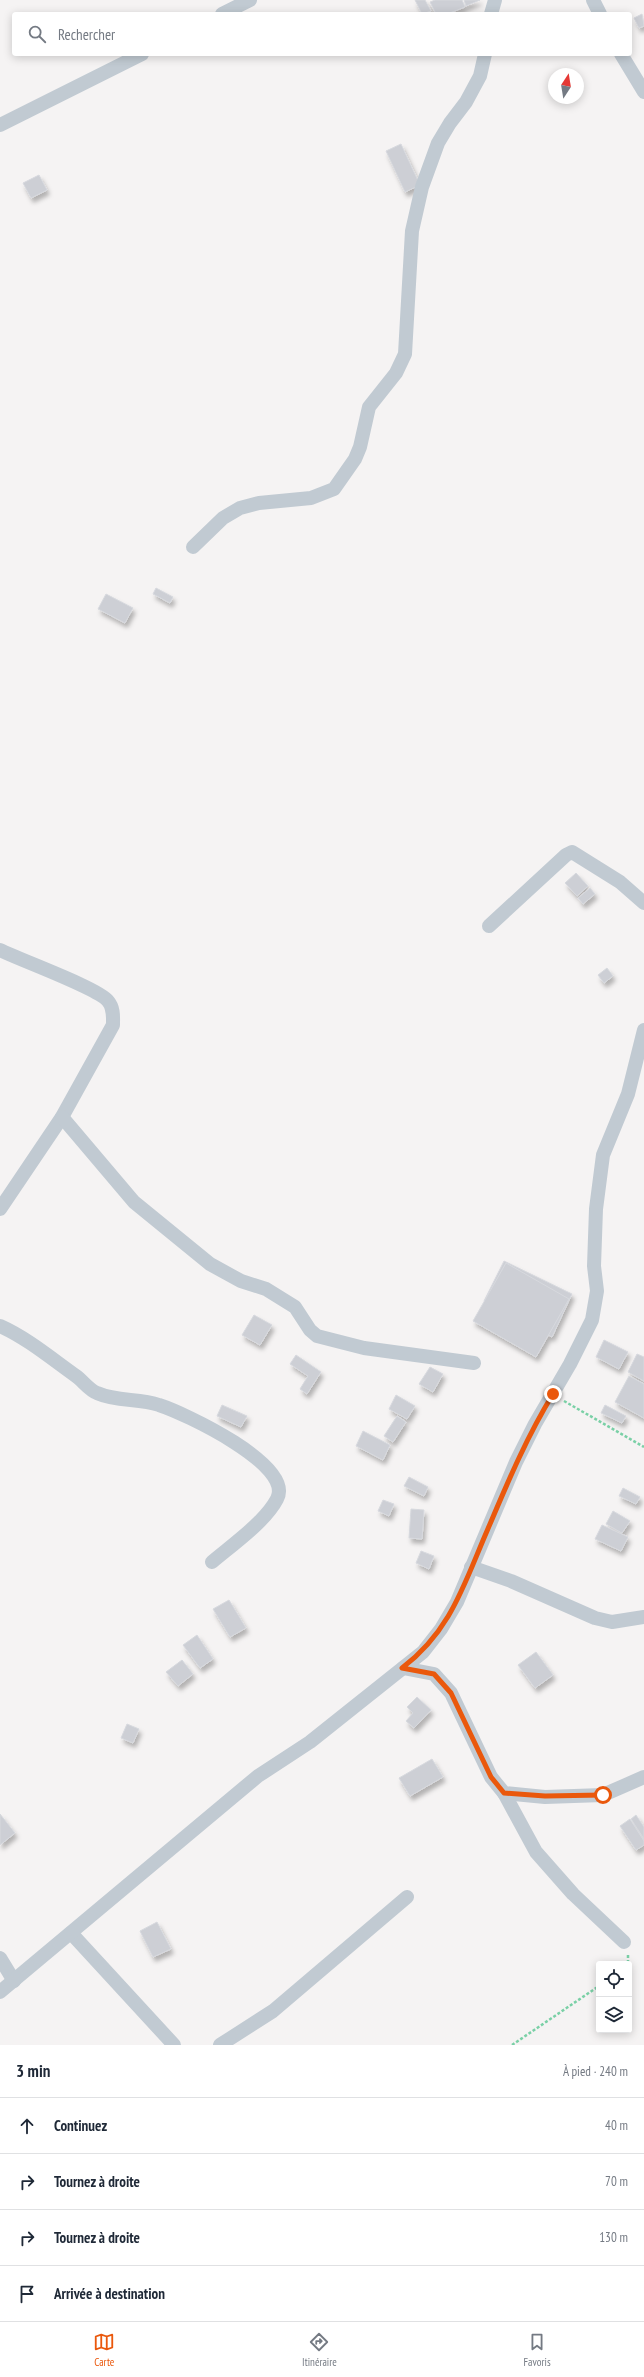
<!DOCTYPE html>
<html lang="fr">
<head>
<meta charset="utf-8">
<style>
	:root { --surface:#fff; --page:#f6f6f7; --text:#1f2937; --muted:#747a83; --line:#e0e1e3; --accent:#ea580c }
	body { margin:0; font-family:"PT Sans Narrow",sans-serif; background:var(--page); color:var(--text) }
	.controls { position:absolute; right:12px; bottom:12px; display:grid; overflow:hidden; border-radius:4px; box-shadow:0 2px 10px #0003 }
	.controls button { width:36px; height:36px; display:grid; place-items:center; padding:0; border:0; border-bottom:1px solid var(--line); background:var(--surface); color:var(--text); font:20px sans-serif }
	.compass { position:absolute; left:548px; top:68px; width:36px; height:36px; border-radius:50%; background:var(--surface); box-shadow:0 2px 10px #0003; rotate:12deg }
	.stop { position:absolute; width:12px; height:12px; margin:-9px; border:3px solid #ea580c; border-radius:50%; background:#fff }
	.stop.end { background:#ea580c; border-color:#fff; box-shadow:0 1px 4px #0008 }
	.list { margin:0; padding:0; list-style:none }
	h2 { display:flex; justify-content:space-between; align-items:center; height:52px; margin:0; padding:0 16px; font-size:17px }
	h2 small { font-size:13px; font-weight:400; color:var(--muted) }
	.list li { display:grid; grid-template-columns:26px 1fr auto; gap:12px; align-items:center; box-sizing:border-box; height:56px; padding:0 16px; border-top:1px solid var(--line) }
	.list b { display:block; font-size:15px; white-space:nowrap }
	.list em { font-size:13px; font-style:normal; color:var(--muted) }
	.icon { flex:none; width:22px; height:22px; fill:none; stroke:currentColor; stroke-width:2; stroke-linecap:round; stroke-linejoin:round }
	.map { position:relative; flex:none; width:644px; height:2045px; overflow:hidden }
	.search { position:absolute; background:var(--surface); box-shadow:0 2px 10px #0003; left:12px; right:12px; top:12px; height:44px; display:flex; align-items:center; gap:10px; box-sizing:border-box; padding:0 14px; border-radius:4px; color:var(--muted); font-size:15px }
	.sheet { height:276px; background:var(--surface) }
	nav { display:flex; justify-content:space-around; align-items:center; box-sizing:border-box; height:56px; border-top:1px solid var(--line); background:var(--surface); font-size:11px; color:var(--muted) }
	nav a { display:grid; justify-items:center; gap:2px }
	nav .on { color:var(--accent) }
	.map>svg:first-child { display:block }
	.building { fill:#cdcfd5; stroke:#d7d9de; filter:url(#shadow) }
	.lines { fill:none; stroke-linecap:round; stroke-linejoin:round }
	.path { stroke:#7ad0a6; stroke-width:2.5; stroke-dasharray:3 2; stroke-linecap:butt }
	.minor { stroke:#c1cad2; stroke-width:14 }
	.route { stroke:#ea580c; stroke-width:5 }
</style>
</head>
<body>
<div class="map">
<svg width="644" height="2045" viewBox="0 0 644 2045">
	<defs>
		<filter id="shadow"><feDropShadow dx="2.5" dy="4.5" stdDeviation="2" flood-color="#0004"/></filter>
	</defs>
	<rect width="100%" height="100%" fill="#f5f3f3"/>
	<g class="building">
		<path d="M415 0H425L431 11 422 14Z"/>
		<path d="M435 0H462L465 7 447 14H436L430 2Z"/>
		<path d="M464 0H480L466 6Z"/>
		<path d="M642 14 644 26 639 28 634 18Z"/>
		<path d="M401 144 420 185 405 192 386 151Z"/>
		<path d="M39 175 47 190 31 198 23 183Z"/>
		<path d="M156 588 173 597 170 603 153 594Z"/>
		<path d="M106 594 133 608 125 623 98 609Z"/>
		<path d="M576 873 588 886 577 896 565 883Z"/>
		<path d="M590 888 595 894 583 904 578 898Z"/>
		<path d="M607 968 613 976 604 983 598 975Z"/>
		<path d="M504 1261 572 1294 552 1337 543 1332 536 1346 514 1335 521 1319 484 1301Z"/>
		<path d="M506 1263 569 1299 536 1357 473 1321Z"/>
		<path d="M254 1315 272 1325 260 1345 242 1335Z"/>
		<path d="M604 1340 628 1352 619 1369 596 1357Z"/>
		<path d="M637 1354 644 1357V1381L628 1372Z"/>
		<path d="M296 1355 321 1372 307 1394 300 1389 308 1376 290 1364Z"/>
		<path d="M430 1367 443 1374 433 1392 419 1384Z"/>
		<path d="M629 1376 644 1384V1418L615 1402Z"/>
		<path d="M396 1395 415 1406 407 1419 389 1409Z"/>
		<path d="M222 1405 247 1416 241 1427 217 1416Z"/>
		<path d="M605 1405 626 1416 622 1423 601 1413Z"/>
		<path d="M397 1416 406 1422 393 1442 384 1436Z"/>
		<path d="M363 1431 390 1445 383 1460 356 1446Z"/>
		<path d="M409 1477 428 1487 424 1496 404 1486Z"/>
		<path d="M623 1488 640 1497 636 1504 619 1496Z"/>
		<path d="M383 1500 394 1504 389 1516 378 1511Z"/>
		<path d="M411 1509 424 1510 422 1539 409 1538Z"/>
		<path d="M613 1511 630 1521 622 1533 606 1524Z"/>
		<path d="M602 1525 628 1537 621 1551 595 1539Z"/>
		<path d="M421 1551 434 1556 429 1569 416 1563Z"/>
		<path d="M229 1600 246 1628 230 1637 213 1609Z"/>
		<path d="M197 1635 213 1659 200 1668 183 1645Z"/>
		<path d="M536 1652 553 1675 535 1688 518 1665Z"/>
		<path d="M182 1660 193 1674 178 1686 166 1672Z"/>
		<path d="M417 1697 431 1710 414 1728 406 1721 413 1713 407 1707Z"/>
		<path d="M127 1724 139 1729 133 1743 121 1738Z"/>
		<path d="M432 1759 443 1777 410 1796 399 1778Z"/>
		<path d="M0 1814 15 1833 0 1845Z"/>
		<path d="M636 1815 644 1827V1839L631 1819Z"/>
		<path d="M630 1819 644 1841V1845L636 1850 620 1826Z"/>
		<path d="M157 1922 171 1949 153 1957 140 1931Z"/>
	</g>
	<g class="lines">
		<g class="path">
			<path d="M564 1401 644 1447"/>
			<path d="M628 1955V1964"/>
			<path d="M512 2045 599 1986"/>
		</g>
		<g class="minor">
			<path d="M593 0 600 14"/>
			<path d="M222 14 250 0"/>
			<path d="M491 14 495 0"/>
			<path d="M621 54 644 92"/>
			<path d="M0 125 142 54"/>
			<path d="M193 547 223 518 240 508 259 503 311 498 334 489 355 459 360 447 369 407 396 373 405 354 412 231 422 187 438 143 450 123 466 102 480 76 485 54"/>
			<path d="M489 926 566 855 572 852 620 882 644 903"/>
			<path d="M0 950C20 960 98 988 108 1001 114 1008 113 1017 113 1025L62 1117 0 1209"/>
			<path d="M62 1117 134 1202 210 1264 241 1281 266 1289 295 1307 310 1330 317 1336 364 1348 474 1363"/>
			<path d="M0 1326C27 1338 52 1359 76 1376 83 1381 89 1390 97 1393 117 1402 139 1398 159 1405 184 1413 295 1465 277 1499 265 1522 232 1545 212 1562"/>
			<path d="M471 1567 511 1581 595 1618 612 1622 644 1617"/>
			<path d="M403 1668 434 1674 451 1693 491 1777 504 1793 545 1797 603 1795 644 1777"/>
			<path d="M504 1793 536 1852 573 1894 624 1942"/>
			<path d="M71 1933 174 2045"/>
			<path d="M0 1958 14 1981"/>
			<path d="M0 1992 258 1776 310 1742 423 1652 441 1629 457 1602 516 1462 535 1424 570 1364 592 1320 597 1291 594 1266 596 1209 603 1155 628 1094 644 1030"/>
			<path d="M220 2045 273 2011 407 1897"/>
		</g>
	</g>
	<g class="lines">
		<path class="route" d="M553 1394C526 1438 507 1484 487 1531 464 1584 451 1631 402 1668L434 1674 451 1693 491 1777 504 1793 545 1796 603 1795"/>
	</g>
</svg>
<div class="controls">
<button><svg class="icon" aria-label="locate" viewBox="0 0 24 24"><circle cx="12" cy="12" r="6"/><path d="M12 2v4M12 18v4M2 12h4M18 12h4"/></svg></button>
<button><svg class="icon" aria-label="layers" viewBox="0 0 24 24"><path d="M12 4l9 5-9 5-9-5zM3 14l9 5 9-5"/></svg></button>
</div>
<svg class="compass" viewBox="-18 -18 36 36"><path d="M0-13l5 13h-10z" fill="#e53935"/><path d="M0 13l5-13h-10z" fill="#747a83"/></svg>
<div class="stop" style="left:603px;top:1795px"></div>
<div class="stop end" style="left:553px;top:1394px"></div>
<div class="search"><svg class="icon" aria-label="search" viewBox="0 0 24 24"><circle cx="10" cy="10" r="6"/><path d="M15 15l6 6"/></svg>Rechercher</div>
</div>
<section class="sheet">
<h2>3 min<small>À pied · 240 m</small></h2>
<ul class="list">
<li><svg class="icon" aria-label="ahead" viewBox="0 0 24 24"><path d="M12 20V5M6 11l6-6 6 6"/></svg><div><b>Continuez</b></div><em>40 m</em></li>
<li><svg class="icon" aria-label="right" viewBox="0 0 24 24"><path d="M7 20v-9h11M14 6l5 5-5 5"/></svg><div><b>Tournez à droite</b></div><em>70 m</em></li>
<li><svg class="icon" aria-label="right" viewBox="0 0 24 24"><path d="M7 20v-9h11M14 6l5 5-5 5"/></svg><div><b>Tournez à droite</b></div><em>130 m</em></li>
<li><svg class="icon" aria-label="arrive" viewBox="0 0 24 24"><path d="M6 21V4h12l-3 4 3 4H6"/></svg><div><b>Arrivée à destination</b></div></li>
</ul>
</section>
<nav>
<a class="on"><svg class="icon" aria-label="map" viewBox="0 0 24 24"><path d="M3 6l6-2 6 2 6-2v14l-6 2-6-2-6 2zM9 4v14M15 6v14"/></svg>Carte</a>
<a><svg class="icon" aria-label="directions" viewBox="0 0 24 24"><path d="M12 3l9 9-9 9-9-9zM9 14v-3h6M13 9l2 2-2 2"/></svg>Itinéraire</a>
<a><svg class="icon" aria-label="saved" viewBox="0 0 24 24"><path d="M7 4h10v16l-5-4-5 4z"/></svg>Favoris</a>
</nav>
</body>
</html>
